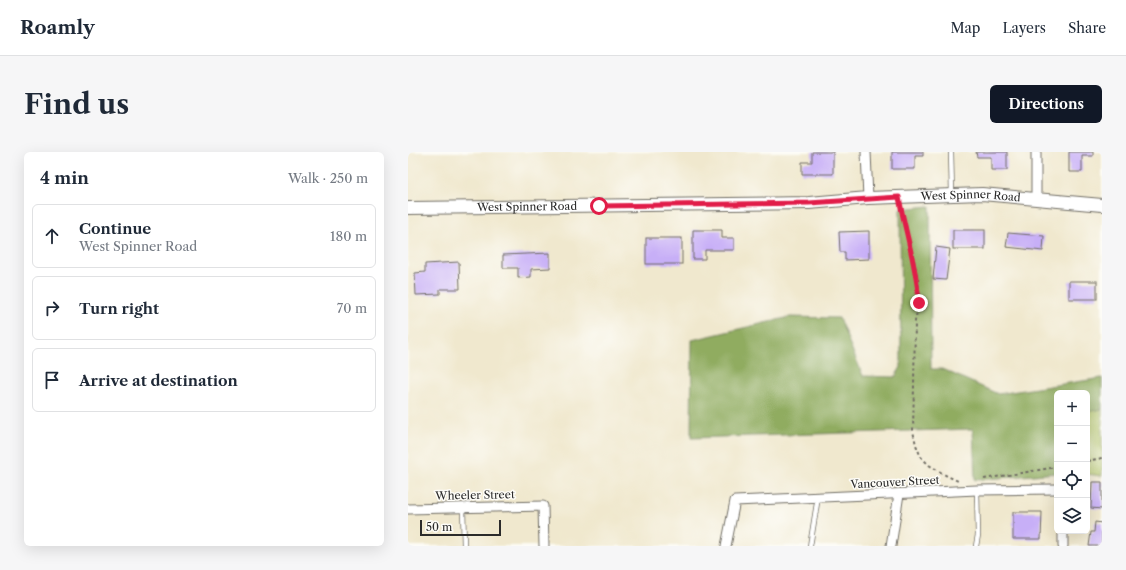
<!DOCTYPE html>
<html lang="en">
<head>
<meta charset="utf-8">
<style>
	:root { --surface:#fff; --page:#f6f6f7; --text:#1f2937; --muted:#747a83; --line:#e0e1e3; --accent:#111827 }
	body { margin:0; font-family:"Libre Caslon Text",serif; background:var(--page); color:var(--text) }
	.controls { position:absolute; right:12px; bottom:12px; display:grid; overflow:hidden; border-radius:6px; box-shadow:0 4px 16px #0002 }
	.controls button { width:36px; height:36px; display:grid; place-items:center; padding:0; border:0; border-bottom:1px solid var(--line); background:var(--surface); color:var(--text); font:20px sans-serif }
	.scale { position:absolute; left:12px; bottom:10px; width:81px; box-sizing:border-box; padding-left:4px; border:2px solid #2b2b2b; border-top:0; font-size:11px; line-height:14px; white-space:nowrap; color:#2b2b2b; -webkit-text-stroke:3px #fdfcf7; paint-order:stroke }
	.stop { position:absolute; width:12px; height:12px; margin:-9px; border:3px solid #e11d48; border-radius:50%; background:#fff }
	.stop.end { background:#e11d48; border-color:#fff; box-shadow:0 1px 4px #0008 }
	.list { margin:0; padding:0; list-style:none }
	h2 { display:flex; justify-content:space-between; align-items:center; height:52px; margin:0; padding:0 16px; font-size:17px }
	h2 small { font-size:13px; font-weight:400; color:var(--muted) }
	.list li { display:grid; grid-template-columns:26px 1fr auto; gap:12px; align-items:center; box-sizing:border-box; height:64px; margin:0 8px 8px; padding:0 8px; border:1px solid var(--line); border-radius:6px }
	.list b { display:block; font-size:15px; white-space:nowrap }
	.list p { margin:0; font-size:13px; white-space:nowrap; color:var(--muted) }
	.list em { font-size:13px; font-style:normal; color:var(--muted) }
	.icon { flex:none; width:22px; height:22px; fill:none; stroke:currentColor; stroke-width:2; stroke-linecap:round; stroke-linejoin:round }
	.map { position:relative; flex:none; width:694px; height:394px; overflow:hidden; border-radius:6px }
	header { display:flex; align-items:center; gap:24px; box-sizing:border-box; height:56px; padding:0 20px; background:var(--surface); border-bottom:1px solid var(--line) }
	header strong { font-size:19px }
	nav { display:flex; gap:22px; margin-inline-start:auto; font-size:14px }
	.intro { display:flex; align-items:center; justify-content:space-between; box-sizing:border-box; height:96px; padding:0 24px }
	h1 { margin:0; font-size:28px }
	.button { padding:10px 18px; border-radius:6px; background:var(--accent); color:#fff; font-size:14px; font-weight:700 }
	main { display:flex; gap:24px; padding:0 24px }
	aside { flex:1; background:var(--surface); border-radius:6px; box-shadow:0 4px 16px #0002 }
	.map>svg:first-child { display:block }
	.green { fill:#b6c86c; stroke:#707a4c }
	.forest { fill:#90ac60; stroke:#5e6c46 }
	.building { fill:#c7aff7 }
	.lines { fill:none; stroke-linecap:round; stroke-linejoin:round }
	.service-casing { stroke:#706d64; stroke-width:6 }
	.minor-casing { stroke:#706d64; stroke-width:11 }
	.tertiary-casing { stroke:#706d64; stroke-width:14 }
	.path { stroke:#706d64; stroke-width:2; stroke-dasharray:3 3; stroke-linecap:butt }
	.service { stroke:#fff; stroke-width:4.5 }
	.minor { stroke:#fff; stroke-width:9 }
	.tertiary { stroke:#fff; stroke-width:12 }
	.route { stroke:#e11d48; stroke-width:5 }
	.labels { text-anchor:middle; dominant-baseline:central; stroke-width:3; stroke-linejoin:round; paint-order:stroke }
	.street-label { font-size:11px; fill:#2b2b2b; stroke:#fdfcf7 }
</style>
</head>
<body>
<header>
<strong>Roamly</strong>
<nav><a>Map</a><a>Layers</a><a>Share</a></nav>
</header>
<div class="intro"><h1>Find us</h1><a class="button">Directions</a></div>
<main>
<aside>
<h2>4 min<small>Walk · 250 m</small></h2>
<ul class="list">
<li><svg class="icon" aria-label="ahead" viewBox="0 0 24 24"><path d="M12 20V5M6 11l6-6 6 6"/></svg><div><b>Continue</b><p>West Spinner Road</p></div><em>180 m</em></li>
<li><svg class="icon" aria-label="right" viewBox="0 0 24 24"><path d="M7 20v-9h11M14 6l5 5-5 5"/></svg><div><b>Turn right</b></div><em>70 m</em></li>
<li><svg class="icon" aria-label="arrive" viewBox="0 0 24 24"><path d="M6 21V4h12l-3 4 3 4H6"/></svg><div><b>Arrive at destination</b></div></li>
</ul>
</aside>
<div class="map">
<svg width="694" height="394" viewBox="0 0 694 394">
	<rect width="100%" height="100%" fill="#fdfcf7"/>
	<filter id="ink" filterUnits="userSpaceOnUse"><feTurbulence type="fractalNoise" baseFrequency=".025" numOctaves="2"/><feDisplacementMap in="SourceGraphic" scale="8" xChannelSelector="R" yChannelSelector="G"/><feConvolveMatrix kernelMatrix="1 2 1 2 8 2 1 2 1" color-interpolation-filters="sRGB"/></filter>
	<filter id="wash" filterUnits="userSpaceOnUse"><feTurbulence type="fractalNoise" baseFrequency=".012" numOctaves="4" result="noise"/><feDisplacementMap in="SourceGraphic" scale="16" xChannelSelector="R" yChannelSelector="G"/><feGaussianBlur stdDeviation="0.9" result="paint"/><feColorMatrix in="noise" values="0 0 0 0 0 0 0 0 0 0 0 0 0 0 0 0 0 1.4 0 .05"/><feComposite in="paint" operator="in"/></filter>
	<g filter="url(#wash)">
		<rect width="100%" height="100%" fill="#f0e8ce"/>
		<path class="green" d="M694 257V324L679 322V260Z"/>
		<path class="forest" d="M522 54 523 217H534L590 242 694 226V257L679 260V241H649V321L567 328 565 277 283 286 284 188 382 165 431 166 455 224 487 225 493 215 492 57Z"/>
		<g id="blocks">
			<g class="building">
				<path d="M404 0H425V22H394V10H404Z"/>
				<path d="M484 0H515V4H507V17H484Z"/>
				<path d="M568 0H599V18H583V5H569Z"/>
				<path d="M661 0H685V4H674V20H661Z"/>
				<path d="M285 78H314V86H326V98H297V107H285Z"/>
				<rect x="545" y="78" width="32" height="19"/>
				<path d="M461 79V107L437 108V100H432L431 80Z"/>
				<path d="M600 81 636 84 635 99 598 95Z"/>
				<rect x="238" y="86" width="36" height="26"/>
				<path d="M528 95 542 97 538 128 525 127Z"/>
				<path d="M142 101V116L123 117V125L110 126V116H95V103Z"/>
				<path d="M51 110 52 137H32V142L8 143 7 121 17 120V112Z"/>
				<rect x="661" y="129" width="28" height="18"/>
				<path d="M684 330H694V357L683 356Z"/>
				<path d="M605 360H634L633 387H605Z"/>
				<path d="M687 370 694 371V394H681L683 380H686Z"/>
			</g>
		</g>
	</g>
	<g filter="url(#ink)">
		<use href="#blocks" fill-opacity="0" stroke="#706d64" stroke-width="1"/>
		<g class="lines">
			<g class="service-casing">
				<g id="service">
					<path d="M543 0 544 42"/>
					<path d="M55 356 56 394"/>
					<path d="M402 394 410 345"/>
					<path d="M568 394 570 383 569 338"/>
				</g>
			</g>
			<g class="minor-casing">
				<g id="minor">
					<path d="M458 0 460 46"/>
					<path d="M628 0V46"/>
					<path d="M0 357 135 354 136 394"/>
					<path d="M318 394 327 349 569 338 649 337"/>
					<path d="M483 394 491 342"/>
					<path d="M655 394V379"/>
				</g>
			</g>
			<g class="tertiary-casing">
				<g id="tertiary">
					<path id="s1" d="M0 56 401 51 460 46 574 42 694 53"/>
				</g>
			</g>
			<g class="path">
				<path d="M493 56 510 129 511 151 507 169 506 233 505 279 508 293 513 305 521 313 539 324 550 329"/>
				<path d="M679 309 694 306"/>
				<path d="M576 327 649 315"/>
			</g>
			<use href="#service" class="service"/>
			<use href="#minor" class="minor"/>
			<use href="#tertiary" class="tertiary"/>
		</g>
	</g>
	<g class="lines" filter="url(#ink)">
		<path class="route" d="M191 54 401 51 491 45C497 80 509 115 511 151"/>
	</g>
	<g class="labels">
		<g class="street-label">
			<text stroke="none"><textPath href="#s1" startOffset="563">West Spinner Road</textPath></text>
			<text stroke="none"><textPath href="#s1" startOffset="119">West Spinner Road</textPath></text>
			<text transform="translate(487 330) rotate(-3)">Vancouver Street</text>
			<text transform="translate(67 343) rotate(-1)">Wheeler Street</text>
		</g>
	</g>
</svg>
<div class="controls">
<button>+</button>
<button>−</button>
<button><svg class="icon" aria-label="locate" viewBox="0 0 24 24"><circle cx="12" cy="12" r="6"/><path d="M12 2v4M12 18v4M2 12h4M18 12h4"/></svg></button>
<button><svg class="icon" aria-label="layers" viewBox="0 0 24 24"><path d="M12 4l9 5-9 5-9-5zM3 14l9 5 9-5"/></svg></button>
</div>
<div class="scale">50 m</div>
<div class="stop" style="left:191px;top:54px"></div>
<div class="stop end" style="left:511px;top:151px"></div>
</div>
</main>
</body>
</html>
